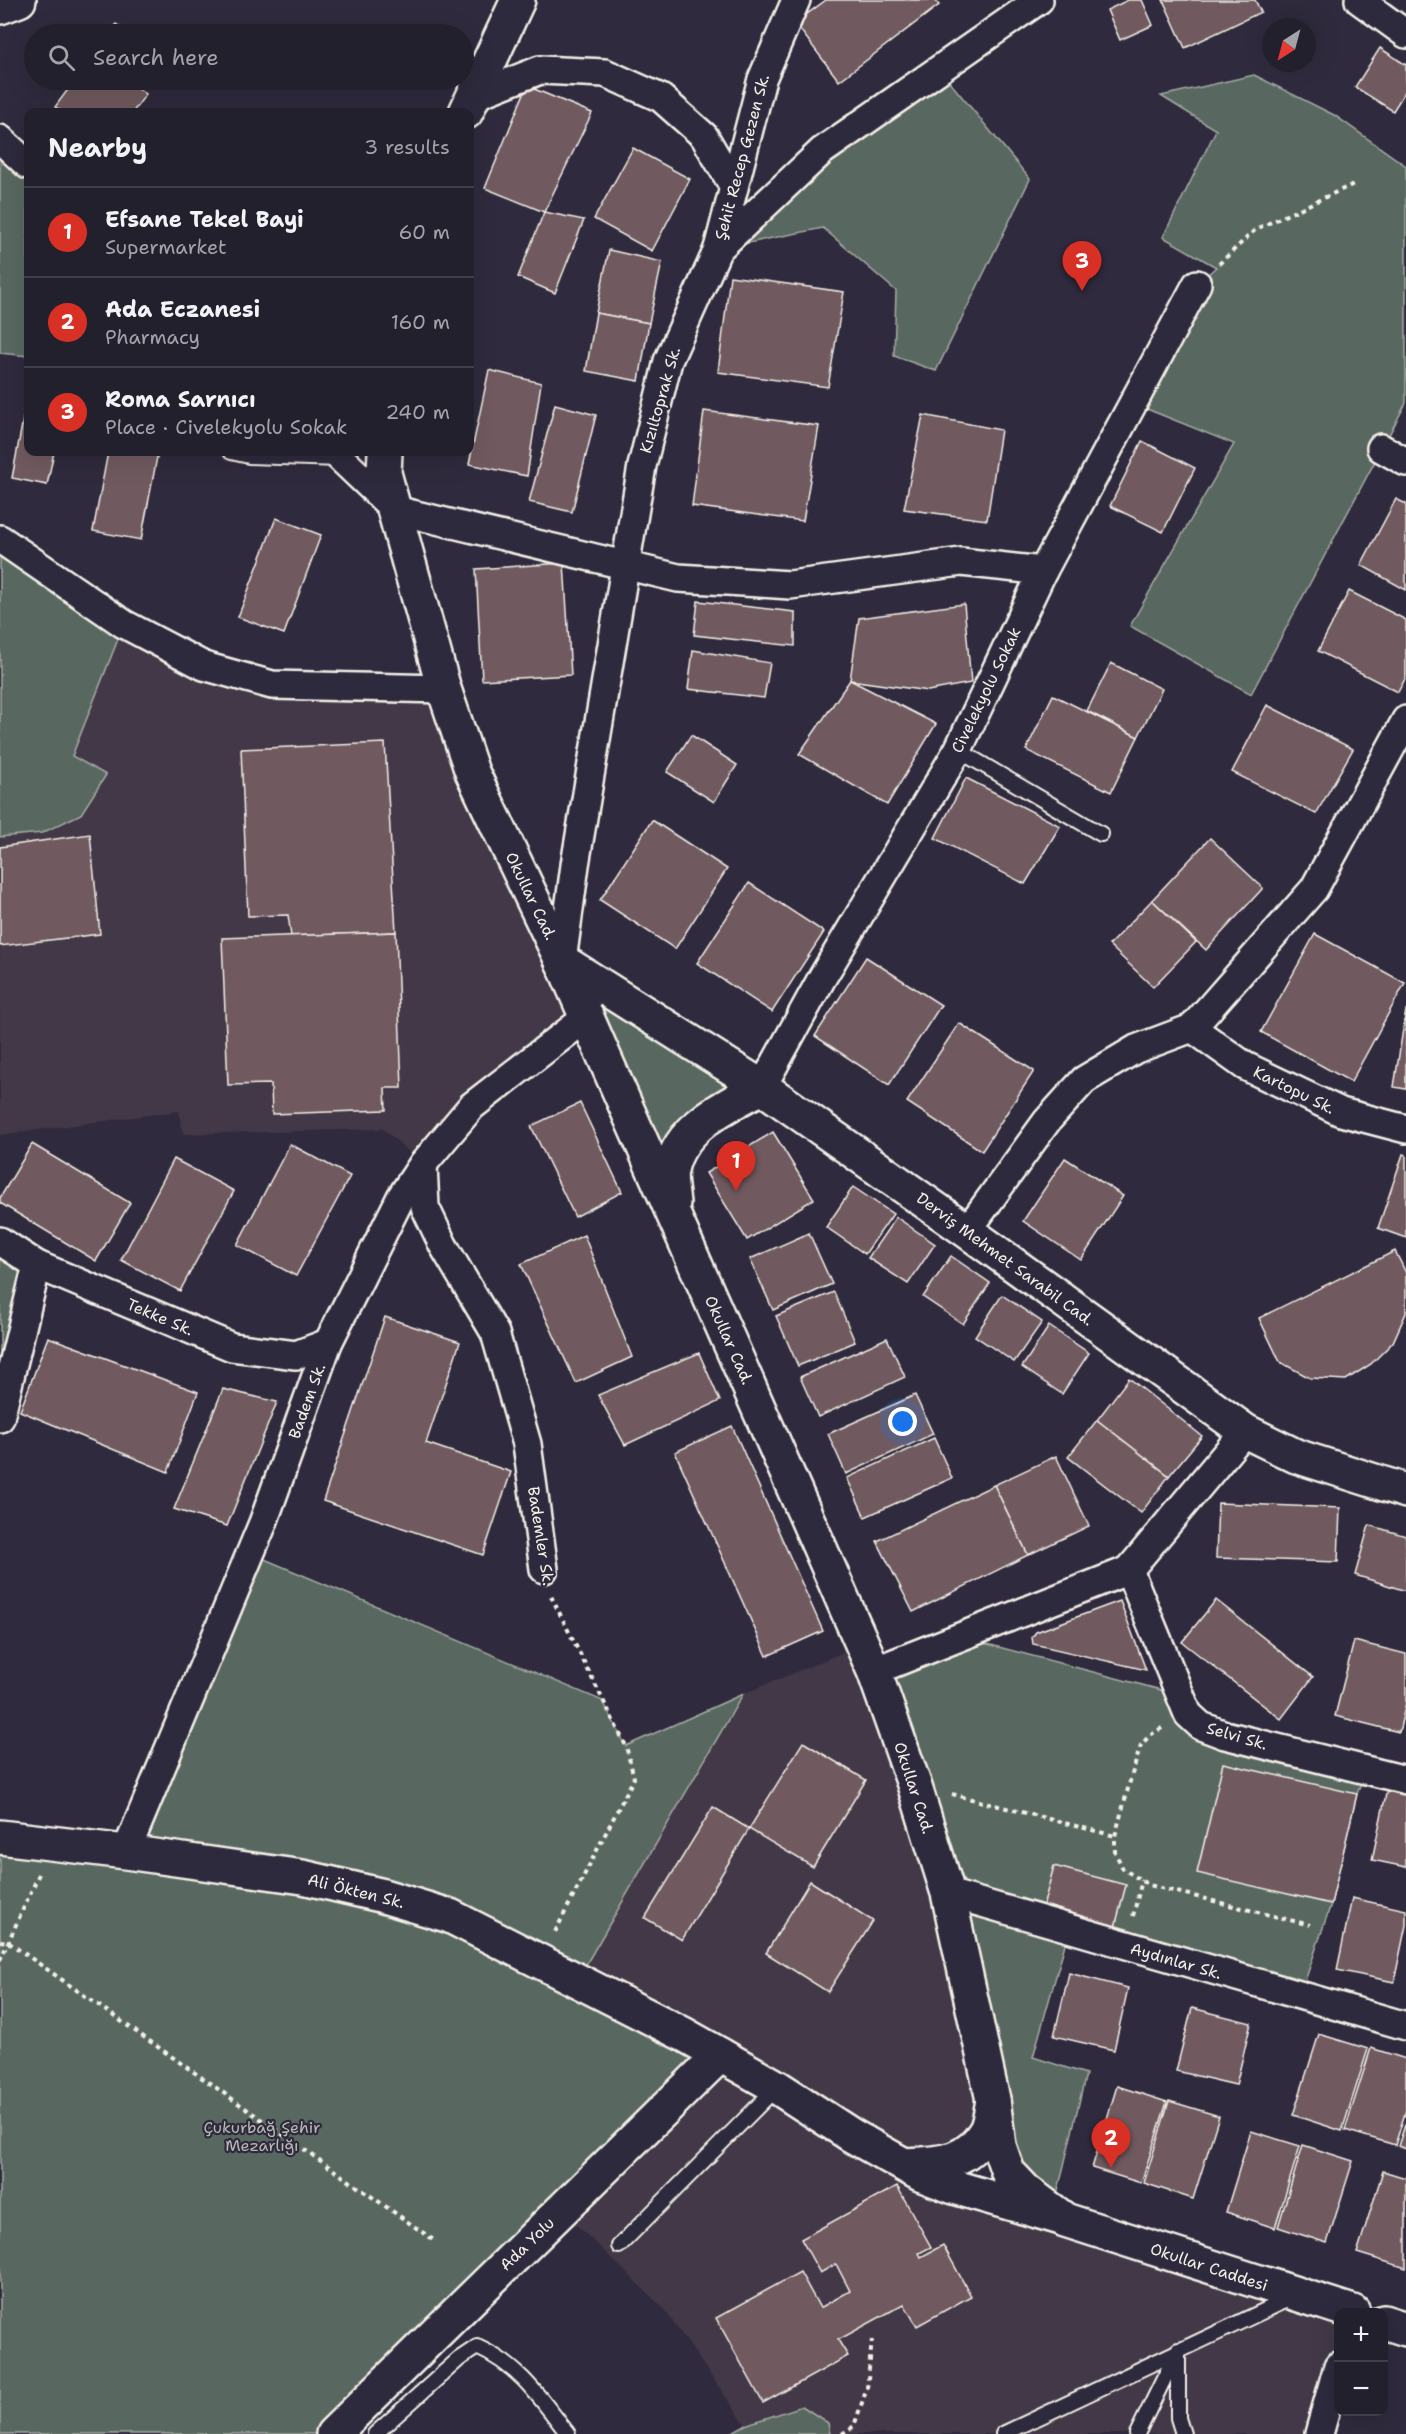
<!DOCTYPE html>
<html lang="en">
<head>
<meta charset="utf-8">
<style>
	:root { --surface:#23202e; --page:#2b2836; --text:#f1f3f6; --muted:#a3a3aa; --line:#403e4a; --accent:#d93025 }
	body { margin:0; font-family:"Shantell Sans",sans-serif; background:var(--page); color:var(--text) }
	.controls { position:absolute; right:18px; bottom:18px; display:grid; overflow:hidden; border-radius:12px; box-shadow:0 6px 24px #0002 }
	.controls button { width:54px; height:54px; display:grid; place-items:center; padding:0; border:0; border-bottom:2px solid var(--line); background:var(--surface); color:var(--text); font:30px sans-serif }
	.compass { position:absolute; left:1262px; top:18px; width:54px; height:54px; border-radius:50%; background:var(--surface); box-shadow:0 6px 24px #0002; rotate:216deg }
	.you { position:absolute; left:903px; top:1422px; width:21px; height:21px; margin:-15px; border:4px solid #fff; border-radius:50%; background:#1a73e8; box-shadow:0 0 0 9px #1a73e833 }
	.badge { display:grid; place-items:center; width:39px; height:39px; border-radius:50%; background:var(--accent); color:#fff; font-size:20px; font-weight:700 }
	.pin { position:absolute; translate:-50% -50px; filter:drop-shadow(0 2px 3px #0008) }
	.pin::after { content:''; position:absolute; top:32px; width:21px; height:18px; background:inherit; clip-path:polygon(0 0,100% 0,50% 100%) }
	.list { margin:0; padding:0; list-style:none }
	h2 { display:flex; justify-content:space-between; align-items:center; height:78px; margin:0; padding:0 24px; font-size:26px }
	h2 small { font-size:20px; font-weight:400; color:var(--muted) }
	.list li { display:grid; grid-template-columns:39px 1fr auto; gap:18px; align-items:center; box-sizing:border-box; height:90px; padding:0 24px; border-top:2px solid var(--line) }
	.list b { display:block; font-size:22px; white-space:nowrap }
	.list p { margin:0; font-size:20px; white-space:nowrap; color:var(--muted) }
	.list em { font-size:20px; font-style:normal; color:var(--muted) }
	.icon { flex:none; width:33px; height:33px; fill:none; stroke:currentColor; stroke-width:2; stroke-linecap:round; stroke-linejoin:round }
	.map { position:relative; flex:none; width:1406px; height:2434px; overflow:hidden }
	.search { position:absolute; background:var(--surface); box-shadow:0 6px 24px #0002; left:24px; top:24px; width:450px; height:66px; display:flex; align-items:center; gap:15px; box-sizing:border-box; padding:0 21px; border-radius:33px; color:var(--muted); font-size:22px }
	.panel { position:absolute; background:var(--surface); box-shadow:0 6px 24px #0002; left:24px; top:108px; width:450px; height:348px; border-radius:12px }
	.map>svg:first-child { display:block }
	.built { fill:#423847 }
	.green { fill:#596860; stroke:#a6aca4; stroke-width:1.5 }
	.building { fill:#705a5f; stroke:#f4f1e8; stroke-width:1.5 }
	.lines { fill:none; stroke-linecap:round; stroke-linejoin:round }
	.service-casing { stroke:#f4f1e8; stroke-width:18 }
	.minor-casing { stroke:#f4f1e8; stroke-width:32 }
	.tertiary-casing { stroke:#f4f1e8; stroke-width:38 }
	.secondary-casing { stroke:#f4f1e8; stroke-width:38 }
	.path { stroke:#f4f1e8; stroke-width:4; stroke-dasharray:4.5 4.5; stroke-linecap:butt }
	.service { stroke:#2f2a3d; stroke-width:14 }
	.minor { stroke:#2f2a3d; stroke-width:27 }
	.tertiary { stroke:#2f2a3d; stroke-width:33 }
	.secondary { stroke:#2f2a3d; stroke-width:33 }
	.labels { text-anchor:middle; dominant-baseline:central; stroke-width:4.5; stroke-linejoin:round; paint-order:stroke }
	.street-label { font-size:16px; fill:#f4f1e8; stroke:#2f2a3d }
	.park-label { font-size:16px; fill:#b6bab2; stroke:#2f2a3d }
</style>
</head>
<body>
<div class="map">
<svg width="1406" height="2434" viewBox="0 0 1406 2434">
	<rect width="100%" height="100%" fill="#2f2a3d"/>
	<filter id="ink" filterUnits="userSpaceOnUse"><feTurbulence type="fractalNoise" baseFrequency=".0167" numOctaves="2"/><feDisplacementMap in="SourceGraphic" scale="12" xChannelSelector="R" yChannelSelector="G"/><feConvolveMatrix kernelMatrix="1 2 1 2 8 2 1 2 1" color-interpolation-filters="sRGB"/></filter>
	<g filter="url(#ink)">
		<g class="built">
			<path d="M0 539 204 666 444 689 587 1017 423 1164 383 1129 183 1134 179 1111 0 1135Z"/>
			<path d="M863 1644 914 1784 986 2131 908 2165 1338 2312V2366L1319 2434H729L745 2424 663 2308 561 2210 577 1980 743 1694Z"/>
		</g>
		<g class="green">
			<path d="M939 69 1030 179 936 371 894 356 896 291 823 228 718 249Z"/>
			<path d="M1254 75 1334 115 1406 166V403L1251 694 1130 626 1234 444 1132 403 1197 284 1216 267 1163 237 1216 130 1161 96Z"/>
			<path d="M0 139 28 165V356L0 353Z"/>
			<path d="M0 539 124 624 72 756 106 775 81 814 42 833 0 837Z"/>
			<path d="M562 961 762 1087 671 1170Z"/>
			<path d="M0 1241 37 1265 0 1418Z"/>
			<path d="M250 1553 603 1701 626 1746 743 1694 577 1980 720 2055 333 2434H0V1837L126 1851Z"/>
			<path d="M961 1637 1180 1695 1188 1714 1366 1769 1357 1794 1331 1904 1300 1996 1069 1930 1033 2057 1086 2074 1053 2211 1026 2191 874 1671Z"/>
			<path d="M802 2406 828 2423 830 2434H729L745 2425Z"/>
		</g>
		<g class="building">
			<path d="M826 0H935L939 5 839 81 795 23Z"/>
			<path d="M1128 0H1142L1153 25 1120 40 1107 10Z"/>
			<path d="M1163 0H1255L1261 12 1185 48Z"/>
			<path d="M116 24 130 34H108Z"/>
			<path d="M1380 48 1406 65V90L1393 111 1355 87Z"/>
			<path d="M75 80H136L132 84 146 94 133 112H63L55 107Z"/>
			<path d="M527 86 592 113 544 212 485 188Z"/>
			<path d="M633 148 690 179 652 251 594 219Z"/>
			<path d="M544 212 584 220 555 293 518 277Z"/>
			<path d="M609 250 662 262 649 323 596 313Z"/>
			<path d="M730 276 844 292 828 387 718 372Z"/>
			<path d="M596 313 649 323 639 381 586 371Z"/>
			<path d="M489 370 541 383 527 476 469 464Z"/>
			<path d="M28 393V452H54L47 485 12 478Z"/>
			<path d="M555 404 596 415 572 512 529 502Z"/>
			<path d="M704 411 819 426 803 521 692 506Z"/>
			<path d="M923 415 1001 430 987 520 904 509Z"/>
			<path d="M1142 441 1195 468 1163 532 1110 506Z"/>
			<path d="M108 452H158L141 540 93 531Z"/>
			<path d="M1396 499 1406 504V590L1361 565Z"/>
			<path d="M276 518 321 535 284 634 238 617Z"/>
			<path d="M564 563 571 675 482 680 476 569Z"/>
			<path d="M1349 591 1406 620V677L1398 692 1318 651Z"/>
			<path d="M698 601 795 612V646L694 635Z"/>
			<path d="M964 604 971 683 928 691 850 680 859 618Z"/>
			<path d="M693 650 770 663 764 698 688 689Z"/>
			<path d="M1111 663 1162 689 1138 737 1087 711Z"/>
			<path d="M850 680 936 724 887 805 799 754Z"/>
			<path d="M1053 695 1138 737 1111 792 1026 750Z"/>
			<path d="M1267 705 1353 749 1316 814 1232 772Z"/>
			<path d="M691 735 737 765 714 802 667 772Z"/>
			<path d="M385 743 396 932 291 936 288 915 248 916 241 749Z"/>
			<path d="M966 778 1060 826 1025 884 935 838Z"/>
			<path d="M652 820 727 869 675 949 600 900Z"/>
			<path d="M90 834 100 934 0 946V847Z"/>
			<path d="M1210 838 1263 888 1206 950 1152 900Z"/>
			<path d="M749 883 824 932 772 1012 697 963Z"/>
			<path d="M1152 900 1196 942 1153 987 1109 945Z"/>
			<path d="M396 932 402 1088H385L386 1110 272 1114 271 1084 228 1085 222 938Z"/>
			<path d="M1315 934 1405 983 1351 1082 1261 1032Z"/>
			<path d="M866 957 941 1005 889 1085 815 1036Z"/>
			<path d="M1406 1010V1089L1394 1087Z"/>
			<path d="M959 1023 1034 1071 982 1151 907 1102Z"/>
			<path d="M580 1103 622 1192 575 1217 531 1126Z"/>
			<path d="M773 1132 814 1199 747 1240 706 1173Z"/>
			<path d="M32 1144 130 1203 96 1261 0 1203V1198Z"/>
			<path d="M290 1144 350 1176 296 1276 237 1245Z"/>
			<path d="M1403 1154 1406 1155V1238L1378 1228Z"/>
			<path d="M1065 1158 1123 1196 1081 1260 1023 1221Z"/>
			<path d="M174 1159 234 1191 180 1291 121 1260Z"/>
			<path d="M853 1187 893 1214 865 1254 826 1227Z"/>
			<path d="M896 1217 935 1244 908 1284 868 1258Z"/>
			<path d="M809 1233 832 1284 773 1310 750 1259Z"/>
			<path d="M584 1235 632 1357 576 1383 521 1264Z"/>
			<path d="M1395 1251 1406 1273V1313L1393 1342 1371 1364 1346 1380 1310 1378 1280 1362 1259 1318Z"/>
			<path d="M951 1256 990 1283 963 1324 923 1297Z"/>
			<path d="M834 1292 855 1342 798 1366 776 1316Z"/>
			<path d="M1002 1295 1042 1322 1014 1362 975 1336Z"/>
			<path d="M385 1317 460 1342 426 1443 511 1472 483 1555 323 1501Z"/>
			<path d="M1049 1326 1089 1353 1062 1394 1022 1367Z"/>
			<path d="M48 1337 198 1392 168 1472 20 1411Z"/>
			<path d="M887 1338 905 1377 818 1417 800 1377Z"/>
			<path d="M699 1353 720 1401 625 1445 598 1395Z"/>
			<path d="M1129 1378 1202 1436 1169 1476 1097 1420Z"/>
			<path d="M223 1389 277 1402 227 1526 174 1509Z"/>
			<path d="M915 1395 933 1434 846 1474 828 1434Z"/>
			<path d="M1097 1420 1169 1476 1141 1513 1068 1457Z"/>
			<path d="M732 1426 823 1631 767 1656 675 1452Z"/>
			<path d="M934 1438 952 1478 865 1517 847 1478Z"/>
			<path d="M1056 1456 1089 1526 1028 1555 994 1485Z"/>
			<path d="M994 1485 1028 1555 913 1612 877 1541Z"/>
			<path d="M1218 1503 1340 1508 1338 1562 1216 1558Z"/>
			<path d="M1369 1525 1406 1536V1591L1355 1575Z"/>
			<path d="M1216 1600 1313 1677 1281 1719 1182 1642Z"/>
			<path d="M1120 1601 1146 1670 1033 1644 1032 1637 1036 1632Z"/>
			<path d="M1354 1641 1406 1654V1703L1399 1732 1335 1716Z"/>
			<path d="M803 1742 866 1780 813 1867 749 1829Z"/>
			<path d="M1223 1763 1357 1794 1331 1904 1197 1873Z"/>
			<path d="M1387 1789 1406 1793V1867L1372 1860Z"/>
			<path d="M713 1807 749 1829 682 1940 645 1918Z"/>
			<path d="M1054 1866 1126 1885 1115 1927 1043 1907Z"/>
			<path d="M810 1881 873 1921 828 1992 766 1953Z"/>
			<path d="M1352 1898 1406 1910V1925L1394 1982 1337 1970Z"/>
			<path d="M1069 1973 1128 1988 1114 2050 1054 2036Z"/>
			<path d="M1192 2008 1251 2023 1236 2085 1176 2071Z"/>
			<path d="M1319 2034 1368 2049 1342 2131 1293 2115Z"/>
			<path d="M1371 2048 1406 2059V2110L1395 2145 1345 2130Z"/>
			<path d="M1117 2086 1167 2102 1141 2183 1092 2168Z"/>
			<path d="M1169 2101 1219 2116 1193 2199 1144 2183Z"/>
			<path d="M1406 2122V2149L1398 2146Z"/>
			<path d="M1251 2131 1300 2146 1275 2228 1226 2212Z"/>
			<path d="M1303 2145 1353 2161 1327 2243 1278 2227Z"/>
			<path d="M1383 2171 1406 2178V2268L1357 2253Z"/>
			<path d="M897 2186 931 2247 919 2253 921 2257 943 2245 971 2296 917 2326 904 2304 838 2340 848 2356 763 2403 716 2318 800 2272 820 2308 850 2291 836 2264 820 2273 801 2239Z"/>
		</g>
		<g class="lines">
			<g class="service-casing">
				<g id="service">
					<path d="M231 452 249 456 340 459"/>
					<path d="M958 750 1101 834"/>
					<path d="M619 2246 777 2087"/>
					<path d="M1178 2355V2418L1183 2434"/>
					<path d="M375 2434 459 2359 477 2347C520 2366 540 2398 568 2434"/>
					<path d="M1003 2434 1291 2298"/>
					<path d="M1137 2434 1178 2350"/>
				</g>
			</g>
			<g class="minor-casing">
				<g id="minor">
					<path d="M1359 0 1406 34"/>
					<path d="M474 96 540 70 605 73 661 98 704 136 734 187"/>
					<path d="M0 139 28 165"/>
					<path d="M718 249 762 79 796 0"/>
					<path d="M1381 448 1406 462"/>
					<path d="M334 452 395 510 678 578 790 585 961 562 1043 571"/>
					<path d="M0 539 124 624 204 666 272 685 444 689"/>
					<path d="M562 961 575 865 642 466 668 361 718 249 822 151 1039 0"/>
					<path d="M1192 1028 1245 1066 1341 1112 1406 1129"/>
					<path d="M762 1087 822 978 958 750 1043 571 1197 284"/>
					<path d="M423 1164 425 1207 443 1245 495 1333 527 1444 544 1569"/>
					<path d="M967 1231 1047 1121 1084 1080 1136 1049 1192 1028 1314 889 1406 720"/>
					<path d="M0 1241 37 1265 232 1347 296 1355 328 1343"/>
					<path d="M0 1418 37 1265"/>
					<path d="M1129 1570 1188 1714 1201 1726 1225 1735 1406 1780"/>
					<path d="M874 1671 1129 1570 1245 1431"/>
					<path d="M126 1852 263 1523 328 1343 401 1197 423 1164 472 1106 587 1017"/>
					<path d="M948 1893 1406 2026"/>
					<path d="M1319 2434 1338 2366"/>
				</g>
			</g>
			<g class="tertiary-casing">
				<g id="tertiary">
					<path d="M0 7 19 0"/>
					<path d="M0 1837 126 1852 303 1877 380 1895 450 1916 685 2035 777 2087 851 2135 920 2174 954 2187 1061 2218"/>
					<path d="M906 2165C939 2163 966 2164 985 2132 990 2124 991 2110 993 2100"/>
					<path d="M333 2434 720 2055"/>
				</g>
			</g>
			<g class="secondary-casing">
				<g id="secondary">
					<path d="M466 112 518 0"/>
					<path d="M385 452 384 473 444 689 472 772 562 961 874 1671 914 1784 948 1893 993 2100 999 2146 1008 2172 1026 2191 1065 2220 1353 2312"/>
					<path d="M562 961 762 1087 967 1231 1245 1431 1296 1456 1406 1491"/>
					<path d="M673 1203C672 1193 669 1179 671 1170 679 1127 727 1105 762 1087"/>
					<path d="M1384 2322 1406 2329"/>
				</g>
			</g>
			<g class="path">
				<path d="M1219 264 1256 229 1356 183"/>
				<path d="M551 1596 626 1746 634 1778 554 1934"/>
				<path d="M1162 1728 1150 1735 1141 1745 1132 1774 1115 1836V1852L1123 1869 1149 1885 1310 1925"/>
				<path d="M952 1794 1115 1836"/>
				<path d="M1133 1916 1142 1880"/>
				<path d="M0 1941 8 1942 435 2241"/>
				<path d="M0 1960 39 1874"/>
				<path d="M842 2434 854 2426 867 2388 872 2340"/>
			</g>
			<use href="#service" class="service"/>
			<use href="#minor" class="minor"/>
			<use href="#tertiary" class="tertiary"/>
			<use href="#secondary" class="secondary"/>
		</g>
	</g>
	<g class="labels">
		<g class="street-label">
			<text transform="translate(742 157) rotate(-75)">Şehit Recep Gezen Sk.</text>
			<text transform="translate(660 400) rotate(-74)">Kızıltoprak Sk.</text>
			<text transform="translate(986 690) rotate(-64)">Civelekyolu Sokak</text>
			<text transform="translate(531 896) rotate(64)">Okullar Cad.</text>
			<text transform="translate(1294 1090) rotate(26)">Kartopu Sk.</text>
			<text transform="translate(1005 1259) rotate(36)">Derviş Mehmet Sarabil Cad.</text>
			<text transform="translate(160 1317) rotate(23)">Tekke Sk.</text>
			<text transform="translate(729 1340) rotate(66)">Okullar Cad.</text>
			<text transform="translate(307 1401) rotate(-70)">Badem Sk.</text>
			<text transform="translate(541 1536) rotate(81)">Bademler Sk.</text>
			<text transform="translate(1237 1736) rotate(16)">Selvi Sk.</text>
			<text transform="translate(914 1788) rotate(72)">Okullar Cad.</text>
			<text transform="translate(356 1891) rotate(14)">Ali Ökten Sk.</text>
			<text transform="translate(1176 1961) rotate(16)">Aydınlar Sk.</text>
			<text transform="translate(527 2244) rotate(-44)">Ada Yolu</text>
			<text transform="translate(1209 2267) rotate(18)">Okullar Caddesi</text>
		</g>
		<g class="park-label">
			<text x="262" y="2127">Çukurbağ Şehir<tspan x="262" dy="18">Mezarlığı</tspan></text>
		</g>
	</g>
</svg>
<div class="controls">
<button>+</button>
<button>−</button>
</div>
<svg class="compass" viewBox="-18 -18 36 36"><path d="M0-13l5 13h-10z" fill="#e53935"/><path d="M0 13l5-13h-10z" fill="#a3a3aa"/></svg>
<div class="you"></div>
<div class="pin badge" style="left:736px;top:1191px">1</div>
<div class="pin badge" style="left:1111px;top:2168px">2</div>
<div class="pin badge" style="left:1082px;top:291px">3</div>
<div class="search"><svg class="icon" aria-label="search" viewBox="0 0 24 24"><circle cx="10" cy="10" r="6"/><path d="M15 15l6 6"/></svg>Search here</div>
<section class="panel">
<h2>Nearby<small>3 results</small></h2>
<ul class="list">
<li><span class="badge">1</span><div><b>Efsane Tekel Bayi</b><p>Supermarket</p></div><em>60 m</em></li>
<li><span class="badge">2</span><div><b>Ada Eczanesi</b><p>Pharmacy</p></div><em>160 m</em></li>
<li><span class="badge">3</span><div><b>Roma Sarnıcı</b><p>Place · Civelekyolu Sokak</p></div><em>240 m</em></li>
</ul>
</section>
</div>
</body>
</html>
